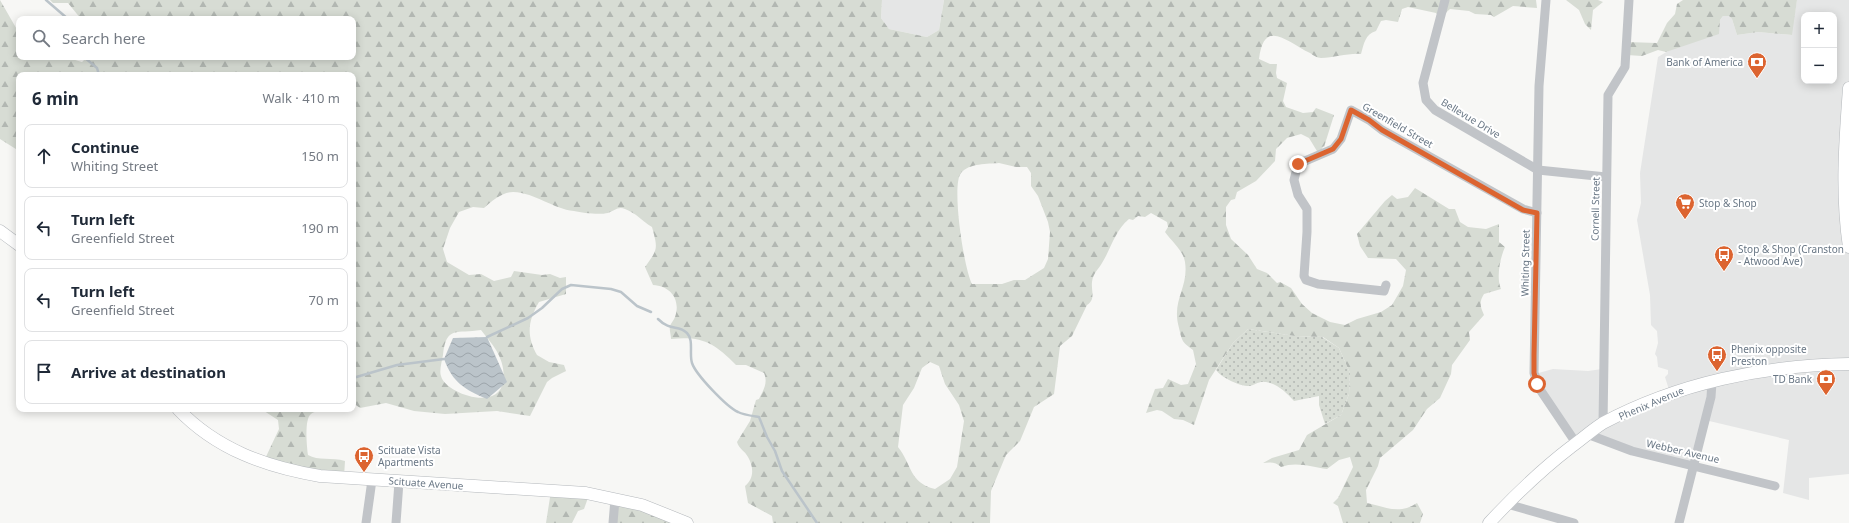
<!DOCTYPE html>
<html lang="en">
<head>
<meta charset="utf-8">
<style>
	:root { --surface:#fff; --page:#f2f2f3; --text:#1f2937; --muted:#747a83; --line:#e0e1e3 }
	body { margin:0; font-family:"Noto Sans",sans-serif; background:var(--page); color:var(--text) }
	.controls { position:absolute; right:12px; top:12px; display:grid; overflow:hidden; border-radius:8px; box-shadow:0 2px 10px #0003 }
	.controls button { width:36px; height:36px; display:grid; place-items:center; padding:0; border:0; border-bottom:1px solid var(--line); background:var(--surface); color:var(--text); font:20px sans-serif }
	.stop { position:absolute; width:12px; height:12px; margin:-9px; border:3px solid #dc6430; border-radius:50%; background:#fff }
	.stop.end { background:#dc6430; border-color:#fff; box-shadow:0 1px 4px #0008 }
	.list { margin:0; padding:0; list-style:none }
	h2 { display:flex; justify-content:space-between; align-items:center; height:52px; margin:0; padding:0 16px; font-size:17px }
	h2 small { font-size:13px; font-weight:400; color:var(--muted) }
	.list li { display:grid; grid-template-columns:26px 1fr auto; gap:12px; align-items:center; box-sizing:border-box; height:64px; margin:0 8px 8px; padding:0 8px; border:1px solid var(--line); border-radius:8px }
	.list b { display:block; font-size:15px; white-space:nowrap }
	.list p { margin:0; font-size:13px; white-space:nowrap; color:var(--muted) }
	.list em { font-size:13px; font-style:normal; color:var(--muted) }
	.icon { flex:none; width:22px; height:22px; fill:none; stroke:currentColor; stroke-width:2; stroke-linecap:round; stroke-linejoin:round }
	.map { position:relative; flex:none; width:1849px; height:523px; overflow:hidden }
	.search { position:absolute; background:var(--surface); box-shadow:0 2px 10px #0003; left:16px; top:16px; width:340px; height:44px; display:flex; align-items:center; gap:10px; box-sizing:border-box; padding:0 14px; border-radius:8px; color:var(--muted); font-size:15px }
	.panel { position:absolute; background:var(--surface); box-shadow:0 2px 10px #0003; left:16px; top:72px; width:340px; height:340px; border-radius:8px }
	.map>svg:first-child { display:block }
	.built { fill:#e5e6e6; fill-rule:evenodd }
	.grass { fill:url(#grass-dots) }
	.forest { fill:url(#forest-firs); fill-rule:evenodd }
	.water { fill:url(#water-waves) }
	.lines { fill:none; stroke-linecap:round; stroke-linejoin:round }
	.stream { stroke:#bbc4ca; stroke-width:2.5 }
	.major-casing { stroke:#b4b8bc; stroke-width:13 }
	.minor { stroke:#c1c4c8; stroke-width:9 }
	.major { stroke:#fff; stroke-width:12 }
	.route { stroke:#dc6430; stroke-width:5 }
	.labels { text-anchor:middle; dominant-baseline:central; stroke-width:4; stroke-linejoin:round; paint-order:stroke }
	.poi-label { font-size:10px; fill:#687684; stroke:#fff; text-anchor:start }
	.street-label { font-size:10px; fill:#687684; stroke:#fff }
</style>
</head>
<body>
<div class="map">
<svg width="1849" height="523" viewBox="0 0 1849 523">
	<defs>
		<pattern id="grass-dots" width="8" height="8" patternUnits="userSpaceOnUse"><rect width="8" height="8" fill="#d7dcd4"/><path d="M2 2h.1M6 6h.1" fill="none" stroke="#b2b7b2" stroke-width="1.8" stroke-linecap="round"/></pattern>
		<pattern id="forest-firs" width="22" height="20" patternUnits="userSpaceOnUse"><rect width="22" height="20" fill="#d7dcd4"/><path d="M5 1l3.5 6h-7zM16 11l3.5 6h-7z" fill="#b2b7b2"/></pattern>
		<pattern id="water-waves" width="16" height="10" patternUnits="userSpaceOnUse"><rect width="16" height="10" fill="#bbc4ca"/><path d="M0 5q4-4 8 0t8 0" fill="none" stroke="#9ca4aa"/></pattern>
	</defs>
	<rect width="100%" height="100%" fill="#f7f7f5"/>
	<g class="built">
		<path d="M882 0H944L939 30 927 37 889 29 881 18Z"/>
		<path d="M1797 0H1849V474L1809 478V500L1783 493 1789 440 1705 420 1693 467 1587 439 1579 443 1535 374 1553 369 1588 371 1602 369 1606 422 1670 393 1665 377 1668 374V370L1658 367 1657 357 1655 354 1658 343 1657 331 1651 325 1650 295 1637 220 1641 203 1640 173 1658 57 1720 20 1723 16H1729L1732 19 1737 35 1758 32 1791 35ZM1804 15H1834V81H1804Z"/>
	</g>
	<path class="grass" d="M1248 329 1295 336 1322 337 1339 348 1350 373 1349 394 1341 415 1325 424 1319 405V396L1294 401C1287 393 1276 382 1264 382 1259 381 1254 386 1249 386 1239 386 1222 378 1216 370L1233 343Z"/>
	<g class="forest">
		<path d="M0 0 19 33V57H65L82 62 87 57H353V19H81L68 3H53L50 0H882L881 18 889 29 927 37 939 30 944 0H1536L1537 8 1513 6 1494 17 1491 15 1475 14 1469 11 1450 9 1440 18 1436 13 1408 7 1402 9 1398 22 1386 20 1381 21 1376 31C1365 34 1364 44 1361 54 1348 53 1334 58 1321 58 1317 58 1313 55 1310 53 1286 41 1264 18 1259 59L1270 64H1277L1276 73 1277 78 1287 83 1283 101 1286 107 1303 113 1313 112 1316 108 1334 115 1324 147 1323 146 1320 156 1309 138 1301 134 1287 138 1276 149 1275 161 1256 181 1237 192 1235 199 1231 200 1226 207V225L1231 239 1248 255 1257 269 1267 273 1277 283 1280 282 1291 288 1302 304 1312 313 1330 322 1345 325 1357 319 1381 312 1392 305 1403 286 1406 270 1396 259 1368 258 1360 246 1357 234 1385 201 1392 195 1397 199 1408 197 1415 188 1449 209H1455L1460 222 1468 227 1486 229 1499 224V242L1505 247C1500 258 1496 278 1501 289L1484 294C1479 302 1480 306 1484 315L1469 332 1470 340 1452 365 1451 374 1440 398 1427 409 1413 430 1380 458 1378 466 1366 490 1367 503C1386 507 1399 515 1417 503L1423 514 1420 523H1343L1338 506 1333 503 1338 498 1353 467 1350 457 1339 460 1327 469C1312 467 1296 461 1281 467 1276 462 1270 462 1263 463L1272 458 1299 450 1307 435 1341 415 1349 394 1350 373 1339 348 1323 337 1295 336 1248 329 1233 343 1209 380 1194 425 1183 420 1174 419 1162 411 1157 410 1146 413 1155 389 1163 388 1168 379 1181 385 1188 384 1196 364 1193 350C1182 342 1182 341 1179 328 1171 300 1189 288 1185 262 1183 250 1172 242 1165 232L1168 227 1167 222 1151 213 1145 217 1138 216 1133 220 1129 219C1115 230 1111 249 1102 263 1098 270 1093 273 1092 282 1091 291 1096 299 1087 305L1072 336 1060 346 1054 394 1034 407 1020 441 1006 455 991 491 990 523H773L772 516 748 503 745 486C754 479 754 467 748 457 745 451 739 449 737 442L750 421 756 400 759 399C764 389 768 383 764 373L746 365H736C714 343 703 336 671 339 671 335 669 329 670 326 671 323 674 320 675 317 681 300 671 286 653 285L645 267C658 249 658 249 652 227 642 221 636 213 625 209 618 206 614 211 608 213 599 215 583 213 574 211 553 209 536 193 513 192 502 192 492 201 484 208L473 207 459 212 450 228 443 249 447 262 469 275 481 274 494 281 511 277 514 271 542 275 550 274 560 278 566 277V294L539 302C528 321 526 335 537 355L549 362 564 365 566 371 552 378 547 382 530 416 497 411 445 414 414 411 386 403 360 408 353 403V75H19V151L0 139ZM999 163 1016 167H1027L1031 173V186L1038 196 1048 222 1050 232 1048 259 1044 268 1025 280H1014L1002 284H972C964 269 951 185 961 173 969 163 988 164 999 163ZM481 330C486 337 492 343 496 350 502 360 505 371 503 382 498 412 445 393 441 376 439 371 442 361 443 355 446 325 457 334 481 330ZM930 362 939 366 945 384 959 405 964 421 957 467 950 479 935 489C909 483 912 464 898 447L903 405 914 388 922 368Z"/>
		<path d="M1566 0H1598L1603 2 1593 10 1591 30 1585 24 1579 10Z"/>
		<path d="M1683 0H1797L1792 35 1758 32 1737 35 1732 19 1729 16H1723L1720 20 1719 34 1666 52 1658 50 1642 56 1627 55V42L1657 43 1667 23 1675 14 1677 4Z"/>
		<path d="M261 409H325C321 411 314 411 311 414 304 419 307 447 308 455 318 461 332 457 345 461L344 477 264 461 279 429 278 420Z"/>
		<path d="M551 491 589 495 584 509 578 511 572 523H546Z"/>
		<path d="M615 499 689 523H613Z"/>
	</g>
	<path class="water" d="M487 337 507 382 487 399C464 389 453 383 444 359L453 338Z"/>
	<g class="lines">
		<g class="stream">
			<path d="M46 0 68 19"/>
			<path d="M84 57 97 68 99 75"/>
			<path d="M658 319C671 332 678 324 687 333 694 340 689 354 692 363 696 375 727 407 738 412 744 415 753 416 759 417L767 437 775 451 782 471 817 523"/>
			<path d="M487 337 528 318 542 308 562 289 571 285 611 289 621 292 637 306 651 312"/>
			<path d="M353 378 397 365 444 359"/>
		</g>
		<g class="major-casing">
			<g id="major">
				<path d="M1849 88C1845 142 1841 193 1849 247"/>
				<path d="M0 231 19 245"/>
				<path d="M178 409C216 449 266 467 320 476L586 493 642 505 687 523"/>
				<path d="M1489 523C1515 495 1541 470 1571 447 1582 439 1592 430 1603 423 1678 383 1765 365 1849 364"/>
			</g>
		</g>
		<g class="minor">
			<path d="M1445 0 1423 83 1426 100 1435 110 1538 170 1606 177"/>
			<path d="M1546 0 1539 86 1534 373 1541 391 1576 443"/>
			<path d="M1386 285 1384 291 1318 284 1306 280 1304 276 1307 232V209L1298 195 1294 180 1298 164 1333 149 1341 139 1351 110 1369 120 1382 130 1523 209 1537 213"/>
			<path d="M1603 424 1608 95 1625 67 1629 0"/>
			<path d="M1587 434 1632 451 1775 486"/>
			<path d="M1507 504 1574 523"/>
			<path d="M366 523 372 480"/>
			<path d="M396 523 399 482"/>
			<path d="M613 523 615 499"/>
			<path d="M1679 523 1711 397 1712 382"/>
		</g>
		<use href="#major" class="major"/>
	</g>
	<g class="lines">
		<path class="route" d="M1298 164 1333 149 1341 139 1351 110 1369 120 1382 130 1523 210 1537 213 1534 355V373L1537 384"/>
	</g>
	<defs>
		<g id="bank-pin" transform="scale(1)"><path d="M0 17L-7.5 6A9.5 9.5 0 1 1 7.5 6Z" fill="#dc6430" stroke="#fff"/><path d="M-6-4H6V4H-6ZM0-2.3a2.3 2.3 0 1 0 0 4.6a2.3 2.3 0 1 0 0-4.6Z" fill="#fff"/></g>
		<g id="supermarket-pin" transform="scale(1)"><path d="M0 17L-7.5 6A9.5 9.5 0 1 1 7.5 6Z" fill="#dc6430" stroke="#fff"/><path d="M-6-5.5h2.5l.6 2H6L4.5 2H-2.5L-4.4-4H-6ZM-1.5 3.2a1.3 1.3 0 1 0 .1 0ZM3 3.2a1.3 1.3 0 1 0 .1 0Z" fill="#fff"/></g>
		<g id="bus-pin" transform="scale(1)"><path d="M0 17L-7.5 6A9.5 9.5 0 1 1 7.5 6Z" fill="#dc6430" stroke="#fff"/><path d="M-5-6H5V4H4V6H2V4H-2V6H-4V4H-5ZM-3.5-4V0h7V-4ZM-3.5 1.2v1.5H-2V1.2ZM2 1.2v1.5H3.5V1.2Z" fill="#fff"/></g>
	</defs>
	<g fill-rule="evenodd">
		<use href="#bank-pin" x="1757" y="62"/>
		<use href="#supermarket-pin" x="1685" y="203"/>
		<use href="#bus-pin" x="1724" y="255"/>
		<use href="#bus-pin" x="1717" y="355"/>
		<use href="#bank-pin" x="1826" y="379"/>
		<use href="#bus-pin" x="364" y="456"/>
	</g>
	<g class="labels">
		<g class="poi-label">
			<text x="1743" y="62" text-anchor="end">Bank of America</text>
			<text x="1699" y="203">Stop &amp; Shop</text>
			<text x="1738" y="249">Stop &amp; Shop (Cranston<tspan x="1738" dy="12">- Atwood Ave)</tspan></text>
			<text x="1731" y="349">Phenix opposite<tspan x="1731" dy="12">Preston</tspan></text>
			<text x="1812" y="379" text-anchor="end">TD Bank</text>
			<text x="378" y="450">Scituate Vista<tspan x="378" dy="12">Apartments</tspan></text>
		</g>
		<g class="street-label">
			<text transform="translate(1471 118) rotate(31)">Bellevue Drive</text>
			<text transform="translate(1398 125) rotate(30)">Greenfield Street</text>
			<text transform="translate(1595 209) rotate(-89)">Cornell Street</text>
			<text transform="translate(1525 263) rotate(-89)">Whiting Street</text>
			<text transform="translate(1651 403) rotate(-23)">Phenix Avenue</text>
			<text transform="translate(1683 451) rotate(13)">Webber Avenue</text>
			<text transform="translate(426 483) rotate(4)">Scituate Avenue</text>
		</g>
	</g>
</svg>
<div class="controls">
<button>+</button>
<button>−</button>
</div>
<div class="stop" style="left:1537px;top:384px"></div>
<div class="stop end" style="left:1298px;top:164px"></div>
<div class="search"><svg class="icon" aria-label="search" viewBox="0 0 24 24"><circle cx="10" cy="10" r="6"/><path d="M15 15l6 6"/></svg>Search here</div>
<section class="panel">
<h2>6 min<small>Walk · 410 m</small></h2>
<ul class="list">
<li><svg class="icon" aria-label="ahead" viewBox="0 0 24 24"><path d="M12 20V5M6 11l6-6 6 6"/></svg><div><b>Continue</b><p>Whiting Street</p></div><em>150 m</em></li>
<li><svg class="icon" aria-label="left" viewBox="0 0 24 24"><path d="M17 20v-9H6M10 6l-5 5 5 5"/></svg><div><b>Turn left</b><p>Greenfield Street</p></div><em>190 m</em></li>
<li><svg class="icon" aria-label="left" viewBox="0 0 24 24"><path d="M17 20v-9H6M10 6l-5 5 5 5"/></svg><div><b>Turn left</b><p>Greenfield Street</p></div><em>70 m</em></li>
<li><svg class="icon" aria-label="arrive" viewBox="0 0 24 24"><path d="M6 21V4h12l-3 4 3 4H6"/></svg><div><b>Arrive at destination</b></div></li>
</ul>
</section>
</div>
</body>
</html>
